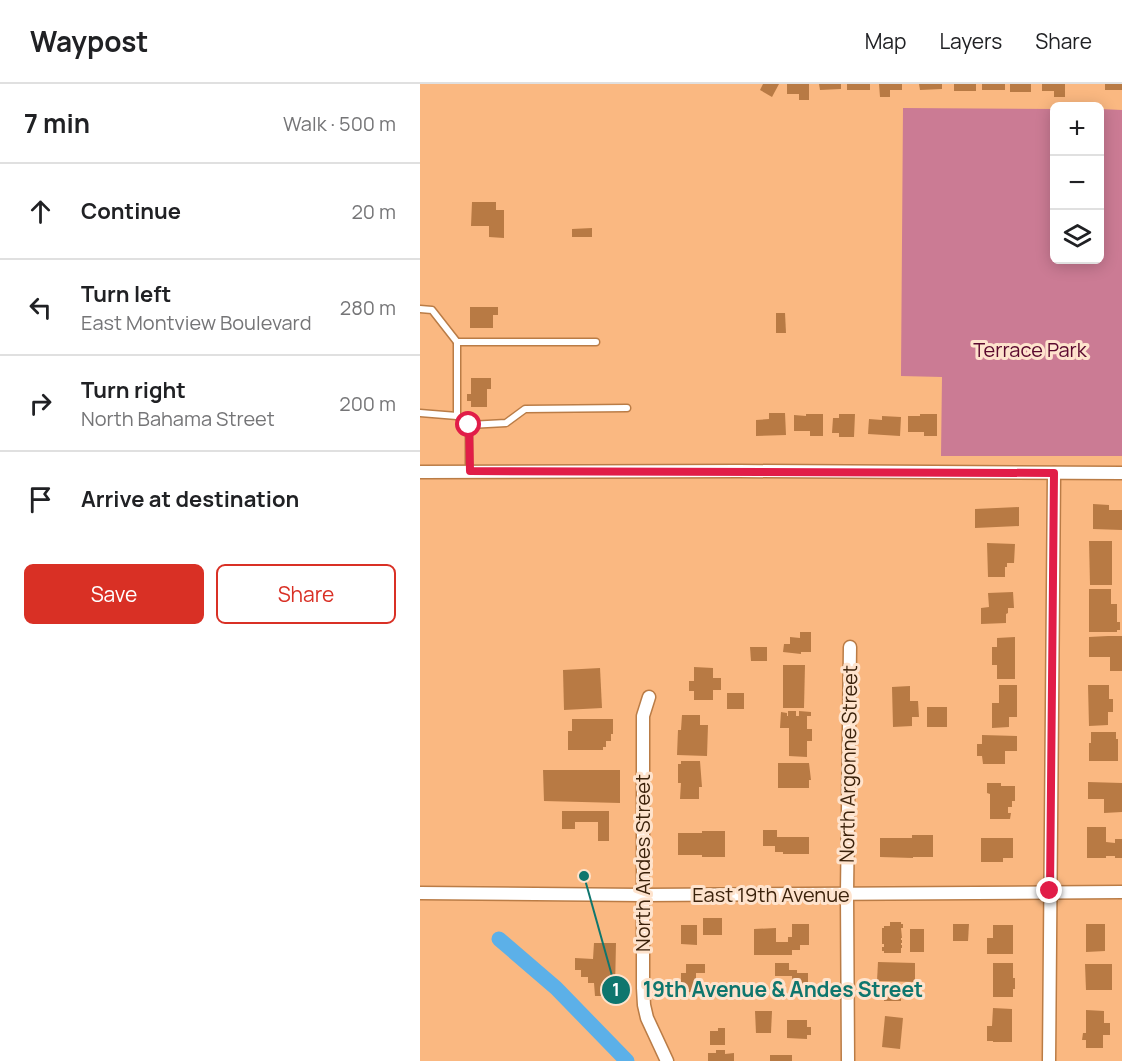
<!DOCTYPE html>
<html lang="en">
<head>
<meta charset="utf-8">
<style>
	:root { --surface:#fff; --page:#f6f6f6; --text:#202124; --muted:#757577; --line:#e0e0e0; --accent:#d93025 }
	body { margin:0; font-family:Manrope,sans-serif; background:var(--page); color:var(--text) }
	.controls { position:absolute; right:18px; top:18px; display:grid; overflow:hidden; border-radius:9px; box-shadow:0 3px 15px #0003 }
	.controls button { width:54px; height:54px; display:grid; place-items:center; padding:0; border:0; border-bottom:2px solid var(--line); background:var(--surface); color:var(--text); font:30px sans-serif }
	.stop { position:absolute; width:18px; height:18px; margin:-14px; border:4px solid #e11d48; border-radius:50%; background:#fff }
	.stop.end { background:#e11d48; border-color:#fff; box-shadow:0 2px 6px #0008 }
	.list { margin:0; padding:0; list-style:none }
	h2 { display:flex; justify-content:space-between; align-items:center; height:78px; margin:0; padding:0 24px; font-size:26px }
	h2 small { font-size:20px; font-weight:400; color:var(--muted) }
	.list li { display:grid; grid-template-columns:39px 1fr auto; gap:18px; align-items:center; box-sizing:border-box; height:96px; padding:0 24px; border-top:2px solid var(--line) }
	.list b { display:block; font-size:22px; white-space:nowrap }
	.list p { margin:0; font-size:20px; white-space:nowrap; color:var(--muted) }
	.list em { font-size:20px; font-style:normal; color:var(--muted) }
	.actions { display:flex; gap:12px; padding:18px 24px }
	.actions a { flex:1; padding:14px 0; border:2px solid var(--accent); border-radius:9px; text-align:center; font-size:21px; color:var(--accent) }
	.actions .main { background:var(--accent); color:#fff }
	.icon { flex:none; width:33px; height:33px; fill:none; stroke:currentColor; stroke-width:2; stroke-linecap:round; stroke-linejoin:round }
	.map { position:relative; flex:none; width:702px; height:977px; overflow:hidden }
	header { display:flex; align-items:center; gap:36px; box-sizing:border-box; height:84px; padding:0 30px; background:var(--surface); border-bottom:2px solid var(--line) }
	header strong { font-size:28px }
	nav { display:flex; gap:33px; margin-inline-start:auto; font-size:21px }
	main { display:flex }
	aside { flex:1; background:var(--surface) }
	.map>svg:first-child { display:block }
	.green { fill:#cb7b94 }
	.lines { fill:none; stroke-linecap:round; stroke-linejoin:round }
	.canal { stroke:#5cb0e8; stroke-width:15 }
	.building { fill:#b87a44 }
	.service-casing { stroke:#ba7c46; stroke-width:9 }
	.minor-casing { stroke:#ba7c46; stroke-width:15 }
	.service { stroke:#fff; stroke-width:6 }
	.minor { stroke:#fff; stroke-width:12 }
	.route { stroke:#e11d48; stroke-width:8 }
	.labels { text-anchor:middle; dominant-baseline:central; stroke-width:6; stroke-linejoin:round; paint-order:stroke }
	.park-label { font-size:20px; fill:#5a082e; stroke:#fee3cd }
	.street-label { font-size:20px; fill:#3b220b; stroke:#fee3cd }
	.leader { fill:none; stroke:#0f766e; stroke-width:2 }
	.callout-dot { fill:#0f766e; stroke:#fee3cd; stroke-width:2 }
	.mark-label { font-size:18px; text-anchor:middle; font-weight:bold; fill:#fff }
	.callout-label { font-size:21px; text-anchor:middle; font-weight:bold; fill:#0f766e; stroke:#fee3cd; stroke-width:6; stroke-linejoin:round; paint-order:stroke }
</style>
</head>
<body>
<header>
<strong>Waypost</strong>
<nav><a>Map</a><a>Layers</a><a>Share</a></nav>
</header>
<main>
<aside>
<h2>7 min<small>Walk · 500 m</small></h2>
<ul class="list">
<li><svg class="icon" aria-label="ahead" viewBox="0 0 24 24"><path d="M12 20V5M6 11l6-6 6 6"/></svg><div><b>Continue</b></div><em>20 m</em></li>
<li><svg class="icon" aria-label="left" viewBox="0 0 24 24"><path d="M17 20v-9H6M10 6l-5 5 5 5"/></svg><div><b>Turn left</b><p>East Montview Boulevard</p></div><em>280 m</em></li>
<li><svg class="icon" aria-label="right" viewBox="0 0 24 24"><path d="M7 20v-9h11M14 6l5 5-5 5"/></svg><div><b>Turn right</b><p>North Bahama Street</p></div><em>200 m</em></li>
<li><svg class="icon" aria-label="arrive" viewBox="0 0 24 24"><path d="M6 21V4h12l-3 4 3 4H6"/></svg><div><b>Arrive at destination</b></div></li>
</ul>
<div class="actions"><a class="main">Save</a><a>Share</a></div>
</aside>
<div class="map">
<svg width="702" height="977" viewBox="0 0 702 977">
	<rect width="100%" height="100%" fill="#fab881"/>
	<path class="green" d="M483 24 634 25V176H680V25L702 26V372H521L522 293 481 292Z"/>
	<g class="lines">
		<path class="canal" d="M79 855 136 904 207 977"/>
	</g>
	<g class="building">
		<path d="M343 0H359L352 13 340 6Z"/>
		<path d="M367 0H389V16H379V10H367Z"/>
		<path d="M399 0H421V5L400 6Z"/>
		<rect x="427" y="0" width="23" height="6"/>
		<path d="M459 0H482V6H470V13H460Z"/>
		<path d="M499 0H522V5L500 6Z"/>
		<rect x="534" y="0" width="22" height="7"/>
		<rect x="562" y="0" width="23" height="6"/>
		<rect x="590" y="0" width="21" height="8"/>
		<path d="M622 0H645V13H634V7H622Z"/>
		<rect x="685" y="0" width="17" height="6"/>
		<path d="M52 118H76V126H84V154L69 153V142H51Z"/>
		<path d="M172 144V153H152V145Z"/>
		<path d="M50 223H78V231H73V244H50Z"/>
		<path d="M356 229H365L366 249H356Z"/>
		<path d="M51 294H71V305H67V323H51V317H47V310H51Z"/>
		<path d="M349 329H365L366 351 336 352V336L349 335Z"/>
		<path d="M386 330H403V352H390V347H374V331L386 332Z"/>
		<path d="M419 330H435L434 353H419V349H412L413 334H419Z"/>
		<path d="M500 330H517V352H504V348H488V332H500Z"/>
		<path d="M462 332 481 333 480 352 448 350 449 335 462 336Z"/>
		<path d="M673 420 689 421V426H702V446L673 445Z"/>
		<path d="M599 423V442L555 444V425Z"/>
		<path d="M669 457H692V501H670Z"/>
		<path d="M567 459 595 460 594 479H587V483H585V493H568Z"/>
		<path d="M669 505H691V520H697V538H700V546H697V548H669Z"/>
		<path d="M593 508 594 524H588V529L586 530V539L561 540V524L569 523 568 509Z"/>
		<path d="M380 548H391V568H381V570L363 568 364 560H370V553L380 554Z"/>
		<path d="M688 552H702V587H690V573H669V553Z"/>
		<path d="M595 553V595H577V581H572V563H577V554Z"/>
		<path d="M330 563H347V577H331Z"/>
		<path d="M363 581H385L384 624H363Z"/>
		<path d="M274 583 293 584V594H301V606H293V616H274V607H269V597H274Z"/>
		<path d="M180 584 182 624 144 626 143 586Z"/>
		<path d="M579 601H597V633H589V643L572 644V619H579Z"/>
		<path d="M668 601H689V615H693V628H688V641L669 642Z"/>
		<path d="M490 602V617H498L499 633H492V642L473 643 472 603Z"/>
		<rect x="307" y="609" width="17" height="16"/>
		<rect x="507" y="623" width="20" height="20"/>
		<path d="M368 627H376V632H379V627L391 628V632H387V645H392V657H387V673L369 672V644H360L361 628 367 629V632H368Z"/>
		<path d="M262 631H280V641H288L287 672 257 671 258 646H261Z"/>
		<path d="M152 635H193V650H191V657H186V663H183V666H148V647H152Z"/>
		<path d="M671 648H696V655H698V677H669V659H671Z"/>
		<path d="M562 651 597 652V667H585V680H563L562 672H557V660H562Z"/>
		<path d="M261 677H280L282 703H279V715H260L261 699H258V680H261Z"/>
		<path d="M358 679H389L391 696H389V704H358Z"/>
		<path d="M123 686H200V719L124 717Z"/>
		<path d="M668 698 702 699V728L684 729V715H668Z"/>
		<path d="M567 699H581V702H595V717H592V723H588V729H591L590 735H570V710L567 709Z"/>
		<path d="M142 727H189V757H178V738H155V745H142Z"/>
		<path d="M667 743H686V758L695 759V755H702V774H695V772H686V774H667Z"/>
		<path d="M343 746H357V753H389V770H363V768H355V762H343Z"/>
		<path d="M282 747H305V773H282V771H258V749H282Z"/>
		<path d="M492 751H513V773H493V774L460 773V754H492Z"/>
		<path d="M561 754H593V774H583V778H561Z"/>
		<rect x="283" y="834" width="19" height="17"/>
		<path d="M470 838H481V840H483V844H481L482 854H481V856H482V859H481V861H482V864H481V869H464V867H462V863H464V860H462V844H464V842H470Z"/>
		<path d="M372 840H389V861H380V866H372V871H334V845L356 844V858H368V853H372Z"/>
		<path d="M533 840H549L548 857H533Z"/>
		<path d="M666 840H685V867L666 868Z"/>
		<path d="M261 841H277V861L261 860Z"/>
		<path d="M573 841H593V870H567V854H573Z"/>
		<rect x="490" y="845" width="14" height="23"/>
		<path d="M174 859H196L195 905H183V912H175L174 899H168V893H161V886H155V874L173 875Z"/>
		<path d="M458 878 495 879V898L457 897Z"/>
		<path d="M355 879H369V886H377V889H388V908H372V892H355Z"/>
		<path d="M573 879H593V894H595V905H593V913H573Z"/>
		<path d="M266 880H285V889H276V908H261V889H266Z"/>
		<path d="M665 880H692V906H666Z"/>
		<rect x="464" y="906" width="17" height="11"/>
		<path d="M573 924 592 925V958H573V957H567V942H572Z"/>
		<path d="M666 926 684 927V939H690V951H683V964H666V956H662L663 949H666Z"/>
		<path d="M335 927H352L351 949H336Z"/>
		<path d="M465 932 483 934 480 965 462 963Z"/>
		<path d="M367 936H387V943H391V951H387V955L367 954Z"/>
		<path d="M298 944H305V961H290V947H298Z"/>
		<path d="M296 966H305V970L314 969V977H288V969H296Z"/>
		<rect x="350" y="971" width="22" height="6"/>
	</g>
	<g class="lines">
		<g class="service-casing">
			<g id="service">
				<path d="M0 225 12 226 37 258"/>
				<path d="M0 329 37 332"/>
				<path d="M49 341 37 332V258H176"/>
				<path d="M49 387V341L86 339 105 325 207 324"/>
			</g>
		</g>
		<g class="minor-casing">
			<g id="minor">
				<path d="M0 388 319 387 702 389"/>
				<path d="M229 613 223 632V904L224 921 227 934 247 977"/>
				<path d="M0 809 222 811 702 808"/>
				<path d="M428 977 427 810 430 563"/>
				<path d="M629 977 634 389"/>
			</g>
		</g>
		<use href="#service" class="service"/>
		<use href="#minor" class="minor"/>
	</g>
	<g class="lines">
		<path class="route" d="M49 341 50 387 634 389 630 807"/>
	</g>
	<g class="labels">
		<g class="park-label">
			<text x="610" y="265">Terrace Park</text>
		</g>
		<g class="street-label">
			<text transform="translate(428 680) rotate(-89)">North Argonne Street</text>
			<text transform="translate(222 779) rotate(-90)">North Andes Street</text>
			<text x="351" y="810">East 19th Avenue</text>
		</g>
	</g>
	<path class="leader" d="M164 792L196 906"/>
	<g class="callout-dot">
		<circle cx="164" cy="792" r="6"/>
		<circle cx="196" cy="906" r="15"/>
	</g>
	<g class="mark-label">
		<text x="196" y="912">1</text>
	</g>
	<g class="callout-label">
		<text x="363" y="913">19th Avenue &amp; Andes Street</text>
	</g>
</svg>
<div class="controls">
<button>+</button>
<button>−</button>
<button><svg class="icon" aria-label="layers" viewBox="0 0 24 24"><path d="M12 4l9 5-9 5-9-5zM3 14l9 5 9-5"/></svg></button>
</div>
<div class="stop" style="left:49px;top:341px"></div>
<div class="stop end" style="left:630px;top:807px"></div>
</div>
</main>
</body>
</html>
